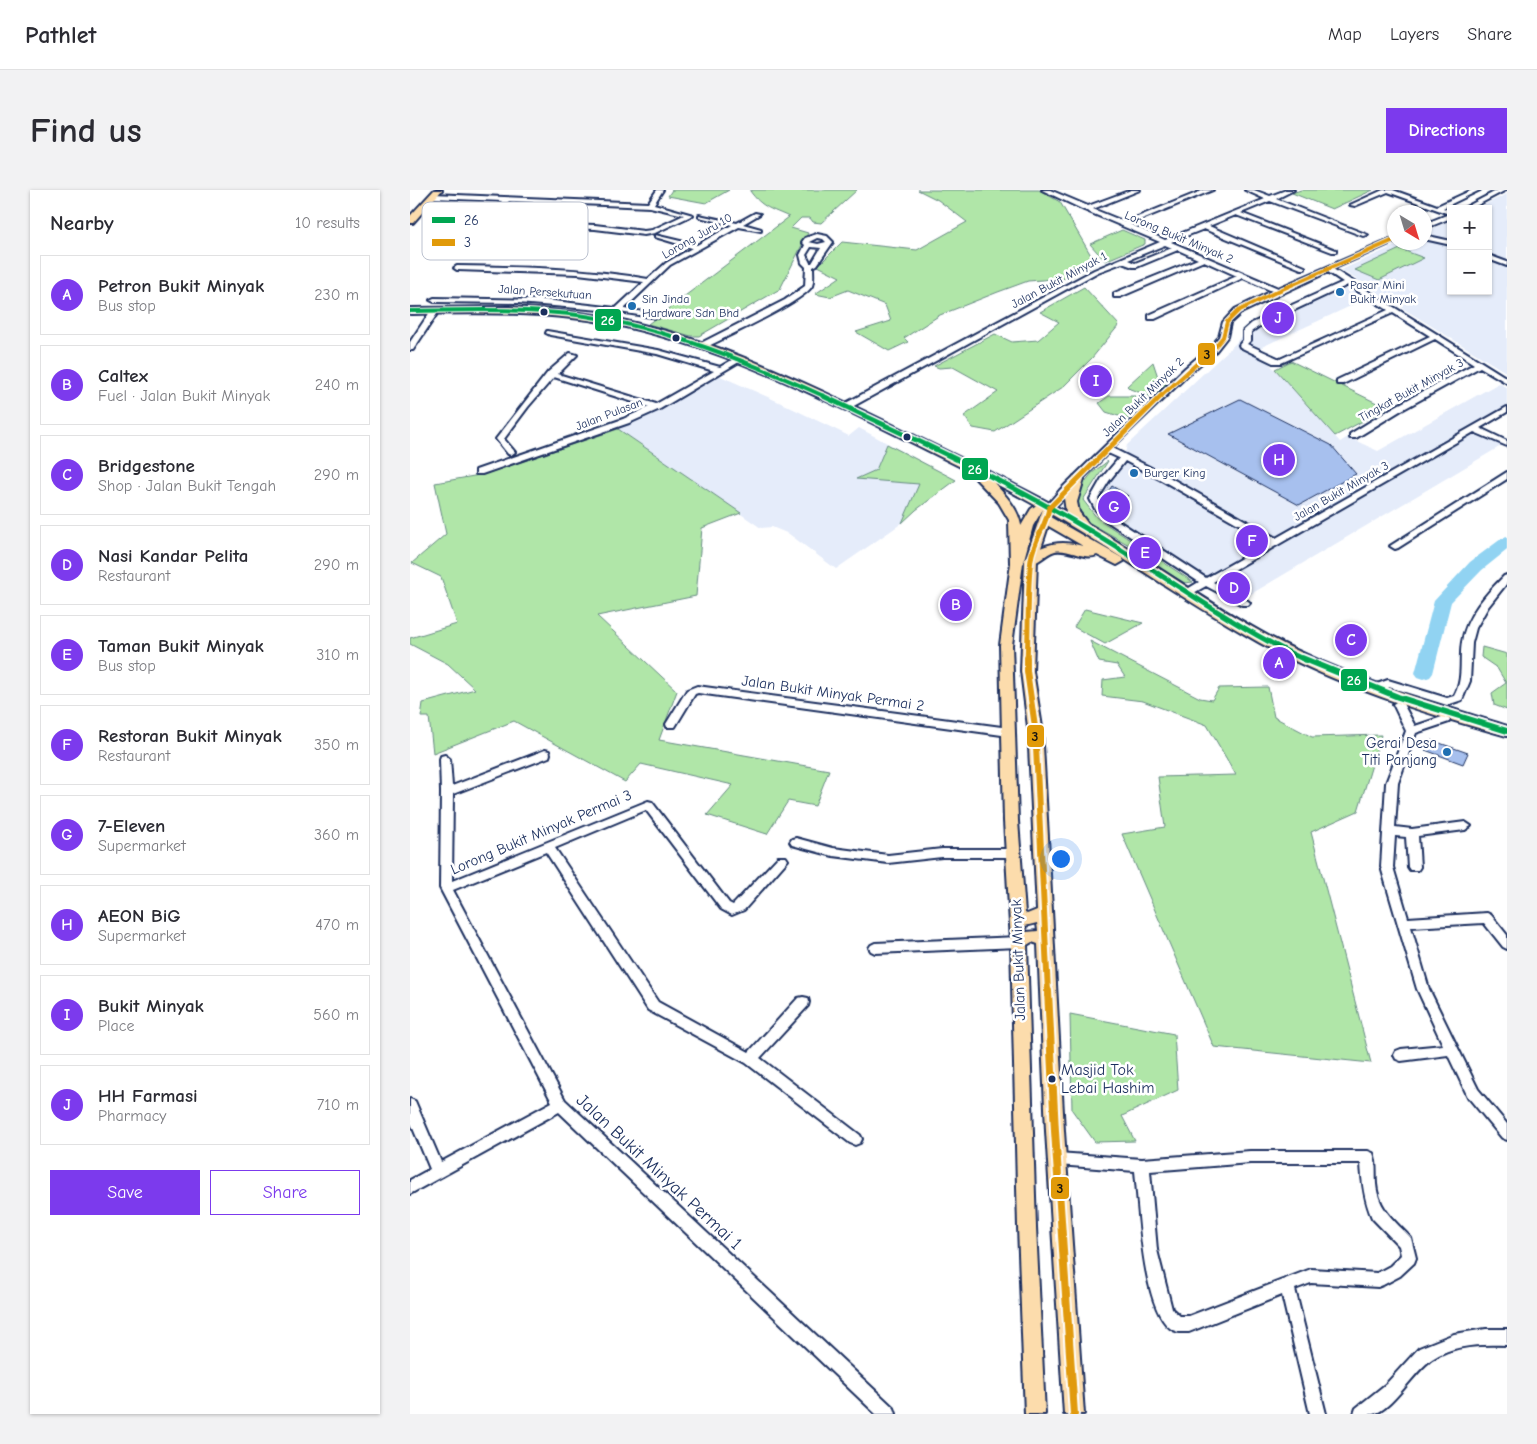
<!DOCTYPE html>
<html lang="en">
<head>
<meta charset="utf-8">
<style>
	:root { --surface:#fff; --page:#f2f2f3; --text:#2b2b33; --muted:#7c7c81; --line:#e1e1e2; --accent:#7c3aed }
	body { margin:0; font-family:"Comic Neue",sans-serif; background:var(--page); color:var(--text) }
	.controls { position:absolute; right:15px; top:15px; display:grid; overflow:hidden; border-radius:0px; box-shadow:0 1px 4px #0004 }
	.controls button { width:45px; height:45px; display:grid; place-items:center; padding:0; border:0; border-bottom:1px solid var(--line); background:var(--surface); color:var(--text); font:25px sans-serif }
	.compass { position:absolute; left:977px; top:15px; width:45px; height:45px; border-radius:50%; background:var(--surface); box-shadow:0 1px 4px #0004; rotate:142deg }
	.you { position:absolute; left:650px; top:668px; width:18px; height:18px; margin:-12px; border:4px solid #fff; border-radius:50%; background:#1a73e8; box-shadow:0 0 0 8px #1a73e833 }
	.badge { display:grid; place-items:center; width:32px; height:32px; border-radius:50%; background:var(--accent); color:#fff; font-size:16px; font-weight:700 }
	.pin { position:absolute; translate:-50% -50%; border:2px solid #fff; box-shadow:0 1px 5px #0006 }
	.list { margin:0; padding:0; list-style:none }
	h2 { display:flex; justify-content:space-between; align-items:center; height:65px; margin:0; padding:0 20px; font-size:21px }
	h2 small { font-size:16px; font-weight:400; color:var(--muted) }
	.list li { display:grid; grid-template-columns:32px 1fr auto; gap:15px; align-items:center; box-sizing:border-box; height:80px; margin:0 10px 10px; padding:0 10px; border:1px solid var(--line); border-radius:0px }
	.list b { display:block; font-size:19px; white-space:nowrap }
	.list p { margin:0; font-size:16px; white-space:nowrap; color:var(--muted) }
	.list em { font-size:16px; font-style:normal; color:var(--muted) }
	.actions { display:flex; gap:10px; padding:15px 20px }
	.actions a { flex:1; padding:11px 0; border:1px solid var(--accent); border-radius:0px; text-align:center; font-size:18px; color:var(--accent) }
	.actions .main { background:var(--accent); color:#fff }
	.map { position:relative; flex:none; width:1097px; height:1224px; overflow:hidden; border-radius:0px }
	header { display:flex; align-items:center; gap:30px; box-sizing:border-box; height:70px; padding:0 25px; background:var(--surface); border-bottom:1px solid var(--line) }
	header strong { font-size:24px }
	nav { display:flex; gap:28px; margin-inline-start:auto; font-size:18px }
	.intro { display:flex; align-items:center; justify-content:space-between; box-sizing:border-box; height:120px; padding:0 30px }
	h1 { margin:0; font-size:35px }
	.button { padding:12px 22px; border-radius:0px; background:var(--accent); color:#fff; font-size:18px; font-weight:700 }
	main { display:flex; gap:30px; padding:0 30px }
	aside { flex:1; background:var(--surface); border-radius:0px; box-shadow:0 1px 4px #0004 }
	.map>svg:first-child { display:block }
	.built { fill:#e5ecfa }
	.green { fill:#b0e6a8; stroke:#668a83 }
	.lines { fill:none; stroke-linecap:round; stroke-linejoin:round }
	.river { fill:#91d3f2; fill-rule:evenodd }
	.building { fill:#a7c0ee; stroke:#1b2f5e }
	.minor-casing { stroke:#1b2f5e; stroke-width:4 }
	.major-casing { stroke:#1b2f5e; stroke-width:4 }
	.highway-casing { stroke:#1b2f5e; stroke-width:4 }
	.minor { fill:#fff; fill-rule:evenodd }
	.major { fill:#fcdcac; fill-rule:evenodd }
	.highway { fill:#fcdcac; fill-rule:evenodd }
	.bus-1-far2-casing { stroke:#fff; stroke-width:6 }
	.bus-1-far1-casing { stroke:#fff; stroke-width:8 }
	.bus-1-casing { stroke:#fff; stroke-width:10 }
	.bus-2-far3-casing { stroke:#fff; stroke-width:6 }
	.bus-2-far2-casing { stroke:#fff; stroke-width:8 }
	.bus-2-far1-casing { stroke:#fff; stroke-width:10 }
	.bus-2-casing { stroke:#fff; stroke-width:12 }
	.bus-1-far2 { stroke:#00a651; stroke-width:4 }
	.bus-1-far1 { stroke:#00a651; stroke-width:5 }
	.bus-1 { stroke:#00a651; stroke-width:6 }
	.bus-2-far3 { stroke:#e19a09; stroke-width:4 }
	.bus-2-far2 { stroke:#e19a09; stroke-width:5 }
	.bus-2-far1 { stroke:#e19a09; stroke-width:6 }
	.bus-2 { stroke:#e19a09; stroke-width:8 }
	.poi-dot { fill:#1f6fb2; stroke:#fff; stroke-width:2 }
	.bus-dot { fill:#1b2f5e; stroke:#fff; stroke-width:2 }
	.labels { text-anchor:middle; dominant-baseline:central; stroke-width:5; stroke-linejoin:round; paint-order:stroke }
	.far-street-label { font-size:12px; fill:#1b2f5e; stroke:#fff }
	.far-poi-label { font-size:12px; fill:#1b2f5e; stroke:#fff; text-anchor:start }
	.street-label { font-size:15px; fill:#1b2f5e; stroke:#fff }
	.poi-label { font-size:15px; fill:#1b2f5e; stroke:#fff; text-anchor:end }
	.near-bus-label { font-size:16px; fill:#1b2f5e; stroke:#fff; text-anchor:start }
	.near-street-label { font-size:18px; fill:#1b2f5e; stroke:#fff }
	.key { fill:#fff; stroke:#bbc1cf; stroke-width:1 }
	.key-label { font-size:14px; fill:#1b2f5e }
	.line-badge { stroke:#fff; stroke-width:2 }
	.badge-label { font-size:14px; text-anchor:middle; font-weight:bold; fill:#fff }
	.pale-badge-label { font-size:14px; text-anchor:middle; font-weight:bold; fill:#111 }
</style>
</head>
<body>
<header>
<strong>Pathlet</strong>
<nav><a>Map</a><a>Layers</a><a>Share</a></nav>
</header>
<div class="intro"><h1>Find us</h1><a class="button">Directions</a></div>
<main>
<aside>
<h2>Nearby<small>10 results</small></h2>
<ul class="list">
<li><span class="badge">A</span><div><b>Petron Bukit Minyak</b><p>Bus stop</p></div><em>230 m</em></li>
<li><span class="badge">B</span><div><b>Caltex</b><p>Fuel · Jalan Bukit Minyak</p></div><em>240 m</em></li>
<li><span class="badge">C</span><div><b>Bridgestone</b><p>Shop · Jalan Bukit Tengah</p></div><em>290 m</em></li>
<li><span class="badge">D</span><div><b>Nasi Kandar Pelita</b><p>Restaurant</p></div><em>290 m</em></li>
<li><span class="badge">E</span><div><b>Taman Bukit Minyak</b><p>Bus stop</p></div><em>310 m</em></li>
<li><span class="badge">F</span><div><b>Restoran Bukit Minyak</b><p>Restaurant</p></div><em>350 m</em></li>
<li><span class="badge">G</span><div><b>7-Eleven</b><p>Supermarket</p></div><em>360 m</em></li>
<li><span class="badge">H</span><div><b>AEON BiG</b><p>Supermarket</p></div><em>470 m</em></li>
<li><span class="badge">I</span><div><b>Bukit Minyak</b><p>Place</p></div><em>560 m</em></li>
<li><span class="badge">J</span><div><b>HH Farmasi</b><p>Pharmacy</p></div><em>710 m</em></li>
</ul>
<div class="actions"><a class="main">Save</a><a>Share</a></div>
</aside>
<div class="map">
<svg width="1097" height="1224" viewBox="0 0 1097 1224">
	<rect width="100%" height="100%" fill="#fff"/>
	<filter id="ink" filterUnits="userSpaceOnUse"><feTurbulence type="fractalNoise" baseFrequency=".02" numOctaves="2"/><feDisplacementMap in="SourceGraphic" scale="10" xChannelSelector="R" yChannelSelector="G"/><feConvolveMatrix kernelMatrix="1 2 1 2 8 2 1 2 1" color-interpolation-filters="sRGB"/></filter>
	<g filter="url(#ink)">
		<g class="built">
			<path d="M1097 4V183L931 80 991 53 1014 52 1015 42 1041 30V101H1078V19H1065Z"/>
			<path d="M932 91 958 108 841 162 857 171 930 252 938 247 968 261 1089 193 1097 198V219L1065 239 1096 253 831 410 698 328 684 309 714 267 717 255 825 154 839 135Z"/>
			<path d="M308 185 369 212 439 246 449 238 546 290 506 320 492 333 426 379 379 344 362 337 351 338 208 239 250 220Z"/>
		</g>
		<g class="green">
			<path d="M262 0H319L296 13 258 6Z"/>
			<path d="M344 0H447L411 33 403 32 400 28H391L381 38 398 43 370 99 289 146H281L238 134 379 27C362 19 352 18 340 1Z"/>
			<path d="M508 0H629L650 12 686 74 659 88 618 91 588 102 530 125 494 148 498 152 479 161 446 142 481 131 475 115 438 100 420 107 405 104 430 87 408 76 432 52 507 60 557 32 528 10Z"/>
			<path d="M891 0H963L922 19 882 3Z"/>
			<path d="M712 40 735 50V54L695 71 680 54Z"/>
			<path d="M990 59 1014 68 969 90 945 80Z"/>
			<path d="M674 97 709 135 682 168 653 197 585 242 563 238 554 226 588 202 543 177 529 178 524 176 585 144 602 152 628 150 649 132 630 122Z"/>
			<path d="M881 171 977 218 925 246 865 179Z"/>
			<path d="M743 172 748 187 758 192 742 207 720 199 717 196Z"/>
			<path d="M699 206H725L736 213 718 229 696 222 689 213Z"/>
			<path d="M208 239 331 323 292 338 286 406 187 426 267 501 249 550 419 580 405 616 378 611 357 644 297 625 323 595 231 574 215 592 104 531 23 563 19 527H11L13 513 65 499 38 474 0 454V448L47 434 31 387 2 373 36 344 25 293 75 284Z"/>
			<path d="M477 254 546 290 506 320 492 333 509 294 446 289 466 280Z"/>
			<path d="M698 271 673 310 687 328 783 392 775 393 749 378 739 368 728 360 671 328 663 307 682 283Z"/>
			<path d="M675 419 733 433 695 454 664 437Z"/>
			<path d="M680 451 790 508 802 510 809 498 858 497 864 527 902 547 971 545 948 621 901 642 961 873 804 857 712 644 755 637 748 587 826 585 797 535 733 511 692 506 693 490 715 487 707 475 689 472Z"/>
			<path d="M1072 457 1097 464V520L1084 515 1082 503 1096 493 1087 478 1071 467Z"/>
			<path d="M660 824 764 844 768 900 712 926 725 951 685 952 662 920Z"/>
		</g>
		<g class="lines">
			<path class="river" d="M1097 347V360L1072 380 1041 412 1023 483 1020 487 1014 489 1008 487 1005 483 1024 411 1060 372 1091 349Z"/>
		</g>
		<g class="building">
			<path d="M830 209 921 255 946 284 889 315 758 244Z"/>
			<path d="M702 296 718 306 700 315 692 311Z"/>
			<path d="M1021 550 1058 563 1053 574 1015 560Z"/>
		</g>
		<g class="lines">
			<g class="minor-casing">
				<g id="minor">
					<path d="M247 0H253L244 14 283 25 245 43 234 45 185 39 127 37 124 35 127 33 185 35 234 41 242 40 274 25 240 17 99 11 78 33 75 31 92 11 23 8 20 6 23 4 238 13Z"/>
					<path d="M632 0H640L678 16 721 0H730L683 19 715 32 794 0H803L720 34 755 50 855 9 835 0H844L860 6 876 0H884L866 9 958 45 953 46 860 11 831 23 926 60V62H922L826 25 799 36 895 77V79H891L794 39 761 52 868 98 984 48V52L923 79 1097 188V193L1070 177 990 221 946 248H940V244L984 217 1064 174 1025 149 933 194H927V190L1020 146 983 123 871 173H863L830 157 829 155 833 150V141L842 133 933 92 918 82 831 123 820 133 817 147 806 161 781 182 702 258 759 287 866 348 1097 217V222L1070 238 1097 251V256L1064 242 803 392 838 411 840 413 838 415H832L796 396 780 405H774V401L789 392 695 330 685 319 680 309 692 288 709 268 698 263 642 320 639 321 635 318 650 300 775 178 800 157 809 147 813 132 825 119 862 101 833 88 745 129H739V125L827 86 794 71 710 107H704V103L788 69 768 60 727 77H723L712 73 688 82 440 218H434V214L684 80 750 52 674 20ZM755 55 762 58 725 73 718 70ZM938 95 978 120 870 169 837 154 841 150V142L848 137ZM715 271 753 291 860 352 796 388 701 326 688 309 699 291Z"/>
					<path d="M973 0H983L1027 16 1062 0H1070L1033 18 1041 21V28L1014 39V34L1039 24 978 2 945 16 940 15Z"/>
					<path d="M1088 0H1096L1060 19H1052Z"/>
					<path d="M345 23 350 24 333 34 351 39V41L329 37 260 75 214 119 248 124V128L209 122 197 132 193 130 202 121 108 113 24 112 20 110 24 108 135 110 206 118 234 92 168 84 47 80 44 78 47 76C111 77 175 78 238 89L256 73 282 58 245 47V45L287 55 322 35 289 27V25L327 33Z"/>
					<path d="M407 44 417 46 423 52 407 75 403 77C403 83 404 90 402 96 395 111 313 148 295 158H289V154L375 110 395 96 396 77 392 73 390 65 395 55 392 52 395 48ZM407 48 413 49 416 52 408 54 399 52ZM401 57 411 58 402 73H400L396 65Z"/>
					<path d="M1014 45 1041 51V55L1014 49Z"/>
					<path d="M1078 65 1097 72V76L1078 69Z"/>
					<path d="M20 122 27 124 3 160H0V152Z"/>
					<path d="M137 141 248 160 310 177 327 167 334 169 250 219 219 233 72 284H66V280L213 229 239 217 144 187 118 217 94 249 105 262 101 265 98 264 86 249 138 182 160 163 167 165 148 184 246 214 304 181 247 164 140 145 136 143Z"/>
					<path d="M1097 282V289L988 358 985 359 980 356Z"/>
					<path d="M1097 385V393L1078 417 1066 438 1062 453 1060 491 1052 510 1037 515 979 497 975 501H967L966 499 967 494 978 490 1037 508 1044 506C1054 489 1049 470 1052 452 1056 426 1076 404 1094 386Z"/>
					<path d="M287 496 599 538 604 542 599 546 288 503 285 504 265 537H257L256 534 277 500Z"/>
					<path d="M988 511 992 512 1005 536 1035 526 1040 530 1039 532 1006 543 988 593 985 637 1002 639 1055 632 1061 636 1055 640 1008 646 1010 677 1008 680H1000L998 677 996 647 985 646 983 677 998 728 1077 723 1081 725 1097 745V759L1093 757 1074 733 1001 737 1019 799 1068 899 1097 934V950L1092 948 1058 907 1038 865 991 871 986 869 984 865 986 861 991 859 1033 855 1007 799 971 677 976 593 996 541 983 514Z"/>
					<path d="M135 560 139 561 140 564 139 567 43 604 42 691 238 611 242 612 319 713 323 715 368 667H376L378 670 334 720 322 725 311 719 236 620 145 658 248 812 339 862 388 808 393 807 398 808 399 812 398 816 350 868 450 945 452 949 450 953 445 955 440 953 336 873 238 820 136 662 43 700 155 910 484 1218 486 1224H466L149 922 0 1004V990L20 979 0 931V909L5 911 31 972 142 912 30 698 31 602 30 569 31 566 35 565 40 569 42 596Z"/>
					<path d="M386 648 423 658 478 665 532 659H603L607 660 609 663 607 666 603 667H532L478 673 423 666 382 655 380 652 382 649Z"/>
					<path d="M609 747 613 749 615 752 613 755 609 757 465 763 461 761 459 758 461 755 465 753Z"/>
					<path d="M840 961H958L963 963C967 972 965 983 966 994 968 1019 985 1031 1001 1048L1006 1068 1004 1073 990 1086 973 1095 968 1097 901 1093 885 1099 916 1224H900L872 1105 779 1142C772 1142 766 1143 760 1138 732 1116 729 1017 725 981L648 975 643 973 641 969 643 965 648 963 732 969ZM840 973H951C952 992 954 1010 962 1028L989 1056 991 1065 980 1076 967 1083 901 1079 779 1126H770L762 1119 747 1060 740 981Z"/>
					<path d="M1076 1139H1097V1155C1072 1154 1044 1154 1022 1169 1005 1180 981 1221 963 1224 957 1224 950 1224 944 1224L946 1218 976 1194 1009 1158 1044 1144Z"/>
				</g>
			</g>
			<g class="major-casing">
				<g id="major">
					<path d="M24 0H32L3 33H0V26Z"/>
					<path d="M632 311 636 312V315L643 316 644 318 627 370 623 481 632 537 654 941 674 1224H654L636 941 628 754 622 752 617 755 626 1037 635 1224H615L608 1037 601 752 594 631 590 455 601 373 611 336 621 319ZM633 319 615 370 611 481 618 537 627 720 617 724 615 723 608 631 602 455 613 373 623 336ZM627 733 628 741 616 742 615 736Z"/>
				</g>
			</g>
			<g class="highway-casing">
				<g id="highway">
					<path d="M99 117C132 119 165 121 197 127 303 147 401 195 497 242 550 268 604 293 656 322L654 308 662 289 664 286H672L674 289 667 312 669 322 678 334C740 370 798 414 862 448 937 487 1017 511 1097 536V546C1013 523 926 495 850 453 759 402 677 340 584 293 614 324 612 332 614 373L607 377 602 376 600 373 599 330 589 313 566 289 569 286C450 228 328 158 196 133 131 121 65 123 0 124V118Z"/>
					<path d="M640 327 712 368 714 371 707 375 687 365C675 371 659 358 645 361 634 364 628 376 616 373L614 370 616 367C634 353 651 350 673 356L635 334 634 331 635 328Z"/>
				</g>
			</g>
			<use href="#minor" class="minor"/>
			<use href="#major" class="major"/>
			<use href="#highway" class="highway"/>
			<g class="bus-1-far2-casing">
				<path id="bus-1-far2" d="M0 121C58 120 117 118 175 126 259 139 339 172 416 207"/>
			</g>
			<g class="bus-1-far1-casing">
				<path id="bus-1-far1" d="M413 206C502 248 593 289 677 339 750 382 818 434 895 470"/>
			</g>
			<g class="bus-1-casing">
				<path id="bus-1" d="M892 468 988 507 1097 541"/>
			</g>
			<g class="bus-2-far3-casing">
				<path id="bus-2-far3" d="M750 207 803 159 813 147 817 132 828 121 868 101 984 50"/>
			</g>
			<g class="bus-2-far2-casing">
				<path id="bus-2-far2" d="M617 470C619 438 617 399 621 369 624 350 636 336 639 318L751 206"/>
			</g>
			<g class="bus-2-far1-casing">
				<path id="bus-2-far1" d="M617 468V481L625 537 638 802"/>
			</g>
			<g class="bus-2-casing">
				<path id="bus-2" d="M638 801 645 941 664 1224"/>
			</g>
			<use href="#bus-1-far2" class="bus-1-far2"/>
			<use href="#bus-1-far1" class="bus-1-far1"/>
			<use href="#bus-1" class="bus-1"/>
			<use href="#bus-2-far3" class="bus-2-far3"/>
			<use href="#bus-2-far2" class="bus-2-far2"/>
			<use href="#bus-2-far1" class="bus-2-far1"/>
			<use href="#bus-2" class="bus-2"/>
		</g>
	</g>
	<g class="poi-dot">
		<circle cx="930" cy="102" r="5"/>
		<circle cx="222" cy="116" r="5"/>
		<circle cx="724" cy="283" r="5"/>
		<circle cx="1037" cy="562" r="5"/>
	</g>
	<g class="bus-dot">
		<circle cx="134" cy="122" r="4.5"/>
		<circle cx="266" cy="148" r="4.5"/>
		<circle cx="497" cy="247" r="4.5"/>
		<circle cx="642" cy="889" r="4.5"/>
	</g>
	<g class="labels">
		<g class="far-street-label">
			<text transform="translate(287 46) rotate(-30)">Lorong Juru 10</text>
			<text transform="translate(769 47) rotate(23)">Lorong Bukit Minyak 2</text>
			<text transform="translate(649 90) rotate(-28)">Jalan Bukit Minyak 1</text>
			<text transform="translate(135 102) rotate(4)">Jalan Persekutuan</text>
			<text transform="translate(1001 200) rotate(-29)">Tingkat Bukit Minyak 3</text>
			<text transform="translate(733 207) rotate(-44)">Jalan Bukit Minyak 2</text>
			<text transform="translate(199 224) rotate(-21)">Jalan Pulasan</text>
			<text transform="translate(931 301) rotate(-30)">Jalan Bukit Minyak 3</text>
		</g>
		<g class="far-poi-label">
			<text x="940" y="95">Pasar Mini<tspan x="940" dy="14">Bukit Minyak</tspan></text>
			<text x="232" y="109">Sin Jinda<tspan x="232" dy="14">Hardware Sdn Bhd</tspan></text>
			<text x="734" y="283">Burger King</text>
		</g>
		<g class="street-label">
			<text transform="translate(423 503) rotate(8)">Jalan Bukit Minyak Permai 2</text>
			<text transform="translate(131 642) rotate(-23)">Lorong Bukit Minyak Permai 3</text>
			<text transform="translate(608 770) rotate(-92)">Jalan Bukit Minyak</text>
		</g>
		<g class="poi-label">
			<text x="1027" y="553">Gerai Desa<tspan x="1027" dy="17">Titi Panjang</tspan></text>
		</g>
		<g class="near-bus-label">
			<text x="651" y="880">Masjid Tok<tspan x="651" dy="18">Lebai Hashim</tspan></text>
		</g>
		<g class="near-street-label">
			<text transform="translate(249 982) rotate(43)">Jalan Bukit Minyak Permai 1</text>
		</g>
	</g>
	<rect x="12" y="12" width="166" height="58" rx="8" class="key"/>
	<rect x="22" y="27" width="23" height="6" fill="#00a651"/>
	<rect x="22" y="49" width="23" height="7" fill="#e19a09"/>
	<g class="key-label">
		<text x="54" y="35">26</text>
		<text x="54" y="57">3</text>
	</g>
	<g class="line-badge">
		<rect x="184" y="118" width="28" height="24" rx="5" fill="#00a651"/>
		<rect x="787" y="152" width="19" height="24" rx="5" fill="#e19a09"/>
		<rect x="551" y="267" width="28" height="24" rx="5" fill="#00a651"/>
		<rect x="930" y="478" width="28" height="24" rx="5" fill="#00a651"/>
		<rect x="616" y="534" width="19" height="24" rx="5" fill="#e19a09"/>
		<rect x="640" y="986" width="20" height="24" rx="5" fill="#e19a09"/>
	</g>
	<g class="badge-label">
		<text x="198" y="135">26</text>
		<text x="565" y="284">26</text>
		<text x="944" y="495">26</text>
	</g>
	<g class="pale-badge-label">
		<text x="797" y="169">3</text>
		<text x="625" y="551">3</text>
		<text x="650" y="1003">3</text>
	</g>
</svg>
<div class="controls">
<button>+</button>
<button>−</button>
</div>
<svg class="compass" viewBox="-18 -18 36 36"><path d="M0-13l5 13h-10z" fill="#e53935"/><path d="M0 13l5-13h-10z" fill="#7c7c81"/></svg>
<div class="you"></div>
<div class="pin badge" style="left:869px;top:473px">A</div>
<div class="pin badge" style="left:546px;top:415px">B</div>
<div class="pin badge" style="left:941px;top:450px">C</div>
<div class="pin badge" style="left:824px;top:398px">D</div>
<div class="pin badge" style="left:735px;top:363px">E</div>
<div class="pin badge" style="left:842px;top:351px">F</div>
<div class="pin badge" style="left:704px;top:317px">G</div>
<div class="pin badge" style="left:869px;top:270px">H</div>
<div class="pin badge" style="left:686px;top:191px">I</div>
<div class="pin badge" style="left:868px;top:128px">J</div>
</div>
</main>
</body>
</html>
